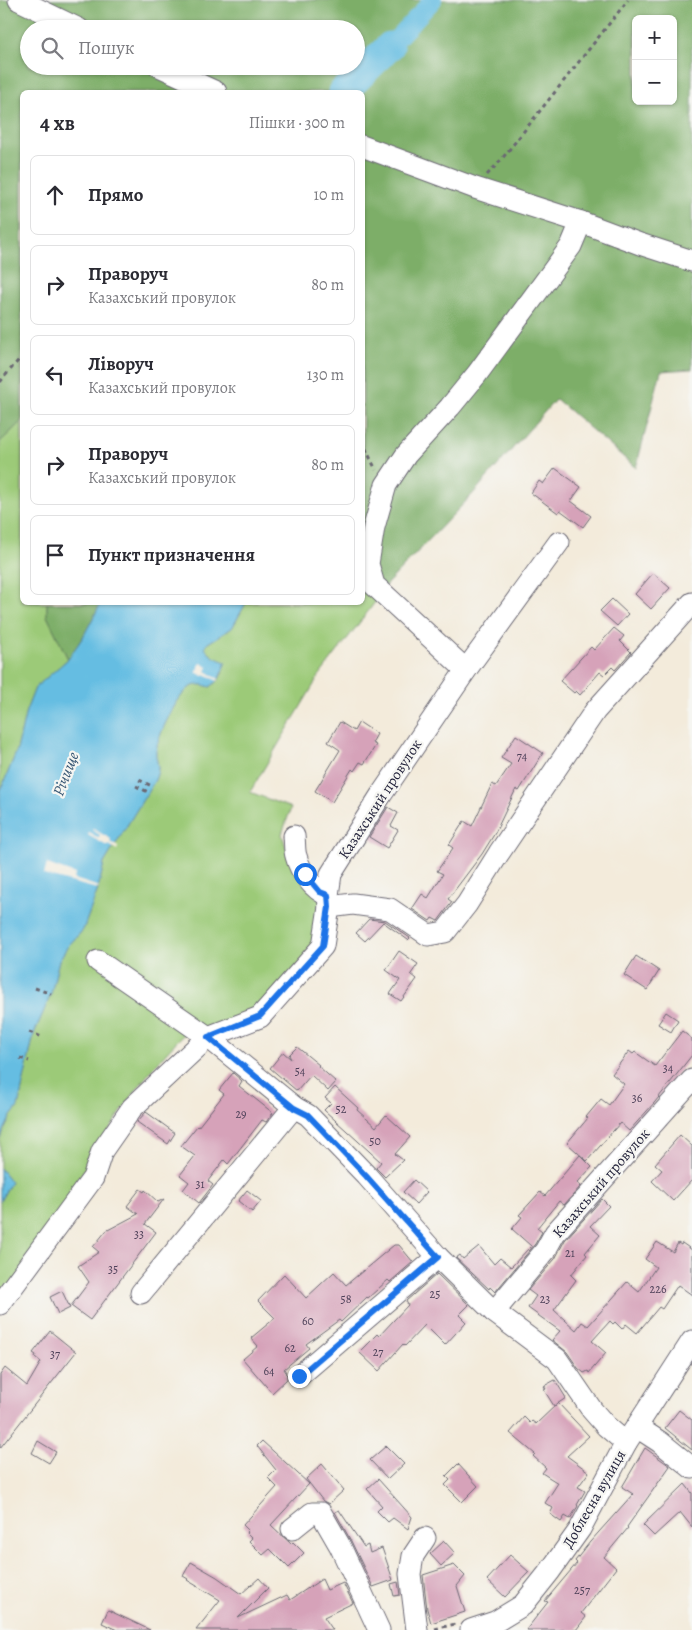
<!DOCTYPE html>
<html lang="uk">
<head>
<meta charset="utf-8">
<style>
	:root { --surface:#fff; --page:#f2f2f3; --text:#2b2b33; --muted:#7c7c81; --line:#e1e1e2 }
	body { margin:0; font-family:Alegreya,serif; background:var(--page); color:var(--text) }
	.controls { position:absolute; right:15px; top:15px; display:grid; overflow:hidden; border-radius:8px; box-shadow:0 1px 4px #0004 }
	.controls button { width:45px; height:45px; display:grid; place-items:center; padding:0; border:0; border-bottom:1px solid var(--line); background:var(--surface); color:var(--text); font:25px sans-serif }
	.stop { position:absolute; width:15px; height:15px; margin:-11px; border:4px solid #1a73e8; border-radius:50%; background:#fff }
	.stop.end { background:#1a73e8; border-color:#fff; box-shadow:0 1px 5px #0008 }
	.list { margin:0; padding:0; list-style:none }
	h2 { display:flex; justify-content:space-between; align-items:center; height:65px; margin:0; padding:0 20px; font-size:21px }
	h2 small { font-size:16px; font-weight:400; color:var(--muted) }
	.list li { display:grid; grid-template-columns:32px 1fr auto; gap:15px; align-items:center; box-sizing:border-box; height:80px; margin:0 10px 10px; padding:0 10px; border:1px solid var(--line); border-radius:8px }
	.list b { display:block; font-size:19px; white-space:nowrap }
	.list p { margin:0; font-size:16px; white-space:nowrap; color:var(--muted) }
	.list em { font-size:16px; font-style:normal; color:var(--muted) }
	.icon { flex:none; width:28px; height:28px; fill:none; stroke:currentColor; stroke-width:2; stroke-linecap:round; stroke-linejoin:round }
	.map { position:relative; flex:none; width:692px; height:1630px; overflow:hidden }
	.search { position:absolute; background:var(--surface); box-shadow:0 1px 4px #0004; left:20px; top:20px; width:345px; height:55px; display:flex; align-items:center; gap:12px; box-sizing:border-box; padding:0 18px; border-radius:28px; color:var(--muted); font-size:19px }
	.panel { position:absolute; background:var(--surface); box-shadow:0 1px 4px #0004; left:20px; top:90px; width:345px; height:515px; border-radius:8px }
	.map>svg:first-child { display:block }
	.green { fill:#9cca78; stroke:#5f765a }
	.forest { fill:#7dae68; stroke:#506852; fill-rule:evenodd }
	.water { fill:#65bde2; stroke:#44708e }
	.pier { fill:#f3ebdb }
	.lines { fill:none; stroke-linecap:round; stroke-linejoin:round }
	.canal { stroke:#65bde2; stroke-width:18 }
	.river { stroke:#65bde2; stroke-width:29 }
	.building { fill:#d6a2b9 }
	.minor-casing { stroke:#6b6873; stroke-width:23 }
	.path { stroke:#6b6873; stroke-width:3; stroke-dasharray:4 4; stroke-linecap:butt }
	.minor { stroke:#fff; stroke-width:21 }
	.route { stroke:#1a73e8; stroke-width:6 }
	.labels { text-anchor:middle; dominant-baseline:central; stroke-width:4.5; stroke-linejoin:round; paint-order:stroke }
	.number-label { font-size:12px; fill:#4f425a }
	.street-label { font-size:15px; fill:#22223b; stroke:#f6f6f2 }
	.water-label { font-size:16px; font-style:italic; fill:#395875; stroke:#f6f6f2 }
</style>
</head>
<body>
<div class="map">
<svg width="692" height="1630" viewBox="0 0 692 1630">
	<rect width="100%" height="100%" fill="#f6f6f2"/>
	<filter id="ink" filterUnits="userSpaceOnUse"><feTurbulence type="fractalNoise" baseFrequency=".02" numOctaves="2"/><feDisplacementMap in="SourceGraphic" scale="10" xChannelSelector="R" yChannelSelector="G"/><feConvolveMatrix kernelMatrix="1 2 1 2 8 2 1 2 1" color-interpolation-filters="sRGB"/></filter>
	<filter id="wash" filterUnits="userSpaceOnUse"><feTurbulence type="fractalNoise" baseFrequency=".0096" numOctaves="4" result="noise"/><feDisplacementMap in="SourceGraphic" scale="20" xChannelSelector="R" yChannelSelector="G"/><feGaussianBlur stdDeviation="1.12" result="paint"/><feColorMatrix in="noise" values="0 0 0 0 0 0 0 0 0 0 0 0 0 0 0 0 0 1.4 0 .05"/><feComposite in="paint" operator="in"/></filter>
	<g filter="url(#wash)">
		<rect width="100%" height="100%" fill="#f3ebdb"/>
		<g class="green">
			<path d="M22 421V602L47 603V616L68 659 35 688 26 711 17 750 0 792V442Z"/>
			<path d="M363 586 379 597 319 676 250 792 291 808 282 834 288 853 323 904 318 943 260 1009 208 1033 197 1023C147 1063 110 1131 75 1184L91 1194 0 1313V1201L11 1182 0 1168V1139L11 1116 18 1107 34 1034 51 994 59 960 68 946 83 930 98 889 104 863 155 780C156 777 158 772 158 769 158 760 154 757 157 746 160 732 178 693 191 687 198 683 204 685 210 687L218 681 223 672 215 658 208 652 205 648 208 643 232 628 246 603 362 602Z"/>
		</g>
		<g class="forest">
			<path d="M0 0H692V369L661 371 636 468 556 399 472 495 383 588 379 597 363 586 362 92H22V421L0 442ZM636 19H673V101H636ZM29 29H356V66H29Z"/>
			<path d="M47 603H101L83 637 68 659 47 616Z"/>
		</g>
		<g class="water">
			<path d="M101 603H246L232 628 208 643 205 648C210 656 217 659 226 662L218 681 210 687C204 685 198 683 191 687 178 693 160 732 157 746 154 757 158 760 158 769 158 772 156 777 155 780L104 863 98 889 83 930 68 946 59 960 51 994 34 1034 18 1107 11 1116 0 1139V792L17 750 26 711 35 688 68 659 83 637Z"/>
			<path d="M0 1168 11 1182 0 1201Z"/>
		</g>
		<g class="pier">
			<path d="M201 663 208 667 206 671 219 679 218 681 205 674 203 676 196 672Z"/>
			<path d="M93 829 111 839 110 842 118 847 117 850 108 844 107 846 88 835 89 833 98 838 100 835 92 830Z"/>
			<path d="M47 864 75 874 74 879 99 887 98 889 44 875Z"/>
		</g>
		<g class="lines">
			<path class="canal" d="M390 46 433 0"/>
			<path class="river" d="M343 92 390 46"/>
		</g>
		<g id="blocks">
			<g class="building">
				<path d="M555 468 581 487 571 501 591 516 583 527 560 510 558 513 531 493 539 481 543 484Z"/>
				<path d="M653 573 670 588 651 609 635 594Z"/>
				<path d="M612 599 628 614 617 626 600 611Z"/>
				<path d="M614 628 624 636 620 641 631 652 615 670 612 667 604 675 600 672 580 695 576 691 574 693 560 681 591 647 594 650Z"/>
				<path d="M340 722 354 731 359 722 377 734 372 743 376 745 364 764 360 762 354 771 352 769 332 802 315 791 340 750 328 742Z"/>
				<path d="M516 735 543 753 519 791 516 789 495 833 482 854 448 899 452 902 438 921 432 918 430 921 412 909 422 894 428 898 443 874 437 871 453 848 449 845 464 821 472 826 492 784 496 786 511 764 501 758Z"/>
				<path d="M388 807 398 813 391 826 398 830 387 848 369 837Z"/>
				<path d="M369 919 385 921 410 938 408 940 383 922 365 941 356 933Z"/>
				<path d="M399 951 418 964 411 974 417 979 401 1001 390 994 400 980 386 970Z"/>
				<path d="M636 956 659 971 647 990 624 975Z"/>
				<path d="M666 1012 678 1020 671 1032 658 1024Z"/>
				<path d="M682 1031 692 1039V1055L655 1102 629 1131 620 1123 587 1161 567 1143 588 1118 586 1117 601 1099 609 1105 624 1084 612 1074 629 1051 633 1054 635 1052 655 1066Z"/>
				<path d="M297 1047 319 1065 318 1066 336 1082 328 1091 311 1075 297 1091 270 1068 283 1052 291 1059 289 1055Z"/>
				<path d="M233 1073 242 1081 239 1086 273 1113 266 1122 262 1120 228 1164 224 1160 208 1181 213 1185 199 1203 183 1190 189 1182 180 1175 195 1156 181 1146 197 1126 198 1127 224 1094 219 1090Z"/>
				<path d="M335 1087 358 1108 357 1110 376 1127 386 1115 410 1137 395 1154 403 1160 385 1177 376 1168 381 1162 324 1110 331 1103 325 1098Z"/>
				<path d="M146 1112 175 1133 168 1144 137 1122Z"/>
				<path d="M680 1135 692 1146V1180L673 1201 652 1181 662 1170 655 1164Z"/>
				<path d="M580 1155 592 1167 577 1183 581 1186 564 1205 559 1201 537 1228 542 1232 535 1244 495 1292 490 1287 489 1289 456 1258 460 1255 463 1259 479 1246 494 1264 500 1258 511 1267 531 1246 512 1229 522 1217 519 1215 540 1192 545 1196Z"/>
				<path d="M414 1180 427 1192 416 1204 403 1192Z"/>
				<path d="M140 1189 144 1192 145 1190 158 1202 164 1199 145 1224 156 1232 90 1320 71 1306 89 1282 78 1266 99 1252 93 1247 106 1231 138 1214 127 1206Z"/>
				<path d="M247 1190 261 1201 252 1212 238 1201Z"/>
				<path d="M602 1199 609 1206 590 1226 600 1235 585 1253 587 1255 571 1275 576 1280 554 1310 576 1330 582 1322 588 1326 627 1282 639 1292 656 1267 645 1259 657 1242 673 1252 678 1243 681 1245 682 1243 692 1250V1295L678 1285 662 1309 659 1307 637 1333 626 1324 622 1329 615 1322 613 1324 610 1321 592 1341 606 1353 589 1373 588 1371 584 1373 578 1368 567 1352 552 1340 560 1331 528 1308 536 1296 528 1290 555 1259 565 1240Z"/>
				<path d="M394 1245H399L413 1262 390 1282 388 1280 368 1298 367 1297 341 1322 339 1320 306 1344 309 1348 284 1369 286 1372 285 1373 287 1375V1379L272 1393 243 1359 258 1346 251 1338 275 1318 258 1301 284 1274 306 1298 334 1272 346 1285Z"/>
				<path d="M437 1274 469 1305 459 1315 466 1322 445 1345 425 1325 405 1346 403 1344 379 1371 359 1352 377 1334 379 1336 408 1305 406 1301Z"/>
				<path d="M62 1291 70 1308 58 1314 50 1297Z"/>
				<path d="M50 1331 76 1352 0 1448V1375L5 1368 27 1386 41 1362 35 1357 36 1355 33 1353Z"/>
				<path d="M555 1380 566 1398 554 1406 544 1390 546 1389 544 1386Z"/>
				<path d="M558 1403 589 1436 567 1456 589 1472 578 1487 585 1491 577 1505 578 1506 570 1519 565 1516 561 1522 550 1514 553 1508 545 1503 558 1483 542 1473 546 1468 533 1456 535 1454 510 1433 524 1417 530 1423 532 1421 536 1424Z"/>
				<path d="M679 1410 692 1420V1450L665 1428Z"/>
				<path d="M38 1441 56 1452 49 1463 32 1453Z"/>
				<path d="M262 1441 309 1484 271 1525 291 1544 293 1542 304 1553 289 1568 270 1549 263 1555 249 1541 252 1538 246 1532 248 1530 243 1525 277 1487 268 1478 276 1470 257 1446Z"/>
				<path d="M386 1446 404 1464 388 1479 370 1460Z"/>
				<path d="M645 1448 670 1466 627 1527 628 1528 604 1557 616 1568 581 1613 586 1617 576 1630H526L548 1602 545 1601 577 1563 575 1561 590 1542 633 1494 622 1487Z"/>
				<path d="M322 1464 344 1490 329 1504 323 1501 306 1479Z"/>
				<path d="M458 1464 478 1486 462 1502 445 1485 450 1480 446 1476Z"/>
				<path d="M378 1479 412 1517 408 1529 393 1518 388 1522 377 1511 382 1506 367 1489Z"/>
				<path d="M685 1484 692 1493V1527L680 1512 654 1536 643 1525Z"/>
				<path d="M339 1510 364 1547 368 1545 370 1553 382 1548 393 1580 373 1587 351 1541 335 1512Z"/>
				<path d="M444 1541 455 1553 441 1566 430 1554Z"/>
				<path d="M510 1555 529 1572 505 1597 487 1580Z"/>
				<path d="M191 1562 217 1577 241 1594 259 1578 268 1588 238 1618 287 1595 290 1600 322 1579 327 1590 343 1583 353 1603 324 1617 333 1630H196L220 1600 187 1580 188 1579 183 1576Z"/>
				<path d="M454 1565 465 1576 457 1586 465 1612 431 1623 427 1609 423 1575Z"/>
				<path d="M398 1582 400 1595 394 1596 391 1584Z"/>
				<path d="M108 1610 150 1630H117L102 1623Z"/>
			</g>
		</g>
	</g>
	<g filter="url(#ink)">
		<use href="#blocks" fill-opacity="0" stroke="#6b6873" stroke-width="1"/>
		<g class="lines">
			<g class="minor-casing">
				<g id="minor">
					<path d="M19 0 79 29"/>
					<path d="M159 66 216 92"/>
					<path d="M362 146 475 188 581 222 640 244 692 261"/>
					<path d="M466 670 374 585 368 564 374 527 386 485 406 455 450 407 477 374 571 246 581 222"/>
					<path d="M294 836C295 842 294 850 296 856 300 871 313 890 328 895"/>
					<path d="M329 907 353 904 390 909 428 935 445 932 467 904 499 853 595 711 692 603"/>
					<path d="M98 961 208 1037 294 1107 308 1115 367 1176 438 1257 494 1312 557 1359 592 1410 606 1426 626 1443"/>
					<path d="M141 1293 294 1107"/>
					<path d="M0 1304 93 1178 102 1151 132 1108 208 1037 260 1017 323 946 329 907 328 895 331 874 381 795 466 670 559 542"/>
					<path d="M494 1312 545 1251 555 1233 692 1080"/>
					<path d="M299 1376 438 1257"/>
					<path d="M637 1427 660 1442 692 1468"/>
					<path d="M292 1529 312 1513H321L340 1546 379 1630"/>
					<path d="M417 1630 410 1574 413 1556 425 1538"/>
					<path d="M471 1630 495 1622 523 1605 550 1571 580 1529 626 1443 692 1341"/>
				</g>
			</g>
			<g class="path">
				<path d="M487 175 501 160 628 0"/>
				<path d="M0 382 22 356"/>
				<path d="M362 441 376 470"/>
				<path d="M139 780 152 786"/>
				<path d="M136 786 148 792"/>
				<path d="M35 988 51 994"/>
				<path d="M29 1032 42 1037"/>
				<path d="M20 1058 29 1061"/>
				<path d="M435 1629 455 1624"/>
			</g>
			<use href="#minor" class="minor"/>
		</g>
	</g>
	<g class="lines" filter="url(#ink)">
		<path class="route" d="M299 1376 438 1257 366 1176 308 1115 294 1108 208 1037 260 1016 323 946 329 907 328 895 320 892 305 874"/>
	</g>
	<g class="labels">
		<g class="number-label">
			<text x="522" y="756">74</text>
			<text x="668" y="1068">34</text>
			<text x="300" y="1071">54</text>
			<text x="637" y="1098">36</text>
			<text x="341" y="1109">52</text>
			<text x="241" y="1114">29</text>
			<text x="375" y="1141">50</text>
			<text x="200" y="1184">31</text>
			<text x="139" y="1234">33</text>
			<text x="570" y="1253">21</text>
			<text x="113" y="1269">35</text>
			<text x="658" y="1289">226</text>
			<text x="435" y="1294">25</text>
			<text x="346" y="1299">58</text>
			<text x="545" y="1299">23</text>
			<text x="308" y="1321">60</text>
			<text x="290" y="1348">62</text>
			<text x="378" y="1352">27</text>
			<text x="55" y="1354">37</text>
			<text x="269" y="1371">64</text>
			<text x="582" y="1590">257</text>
		</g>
		<g class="street-label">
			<text transform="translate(380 799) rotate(-57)">Казахський провулок</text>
			<text transform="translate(601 1183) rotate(-49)">Казахський провулок</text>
			<text transform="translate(594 1499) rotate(-60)">Доблесна вулиця</text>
		</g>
		<g class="water-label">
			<text transform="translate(66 774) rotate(-69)">Річище</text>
		</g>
	</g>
</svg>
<div class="controls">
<button>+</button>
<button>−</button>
</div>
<div class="stop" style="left:305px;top:874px"></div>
<div class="stop end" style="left:299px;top:1376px"></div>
<div class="search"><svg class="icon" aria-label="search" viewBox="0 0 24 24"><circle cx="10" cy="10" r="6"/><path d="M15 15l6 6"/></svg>Пошук</div>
<section class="panel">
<h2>4 хв<small>Пішки · 300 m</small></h2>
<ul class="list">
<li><svg class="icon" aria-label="ahead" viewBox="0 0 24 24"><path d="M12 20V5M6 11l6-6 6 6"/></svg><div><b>Прямо</b></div><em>10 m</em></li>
<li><svg class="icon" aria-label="right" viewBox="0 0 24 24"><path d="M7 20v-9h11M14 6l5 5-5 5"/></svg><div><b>Праворуч</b><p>Казахський провулок</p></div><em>80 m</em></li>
<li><svg class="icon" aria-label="left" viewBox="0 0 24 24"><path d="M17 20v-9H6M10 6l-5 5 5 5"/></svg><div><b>Ліворуч</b><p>Казахський провулок</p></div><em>130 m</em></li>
<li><svg class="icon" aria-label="right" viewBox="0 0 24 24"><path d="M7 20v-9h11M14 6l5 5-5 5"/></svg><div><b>Праворуч</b><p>Казахський провулок</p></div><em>80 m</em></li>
<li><svg class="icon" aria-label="arrive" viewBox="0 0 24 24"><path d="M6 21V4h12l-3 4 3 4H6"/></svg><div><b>Пункт призначення</b></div></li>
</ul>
</section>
</div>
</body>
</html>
